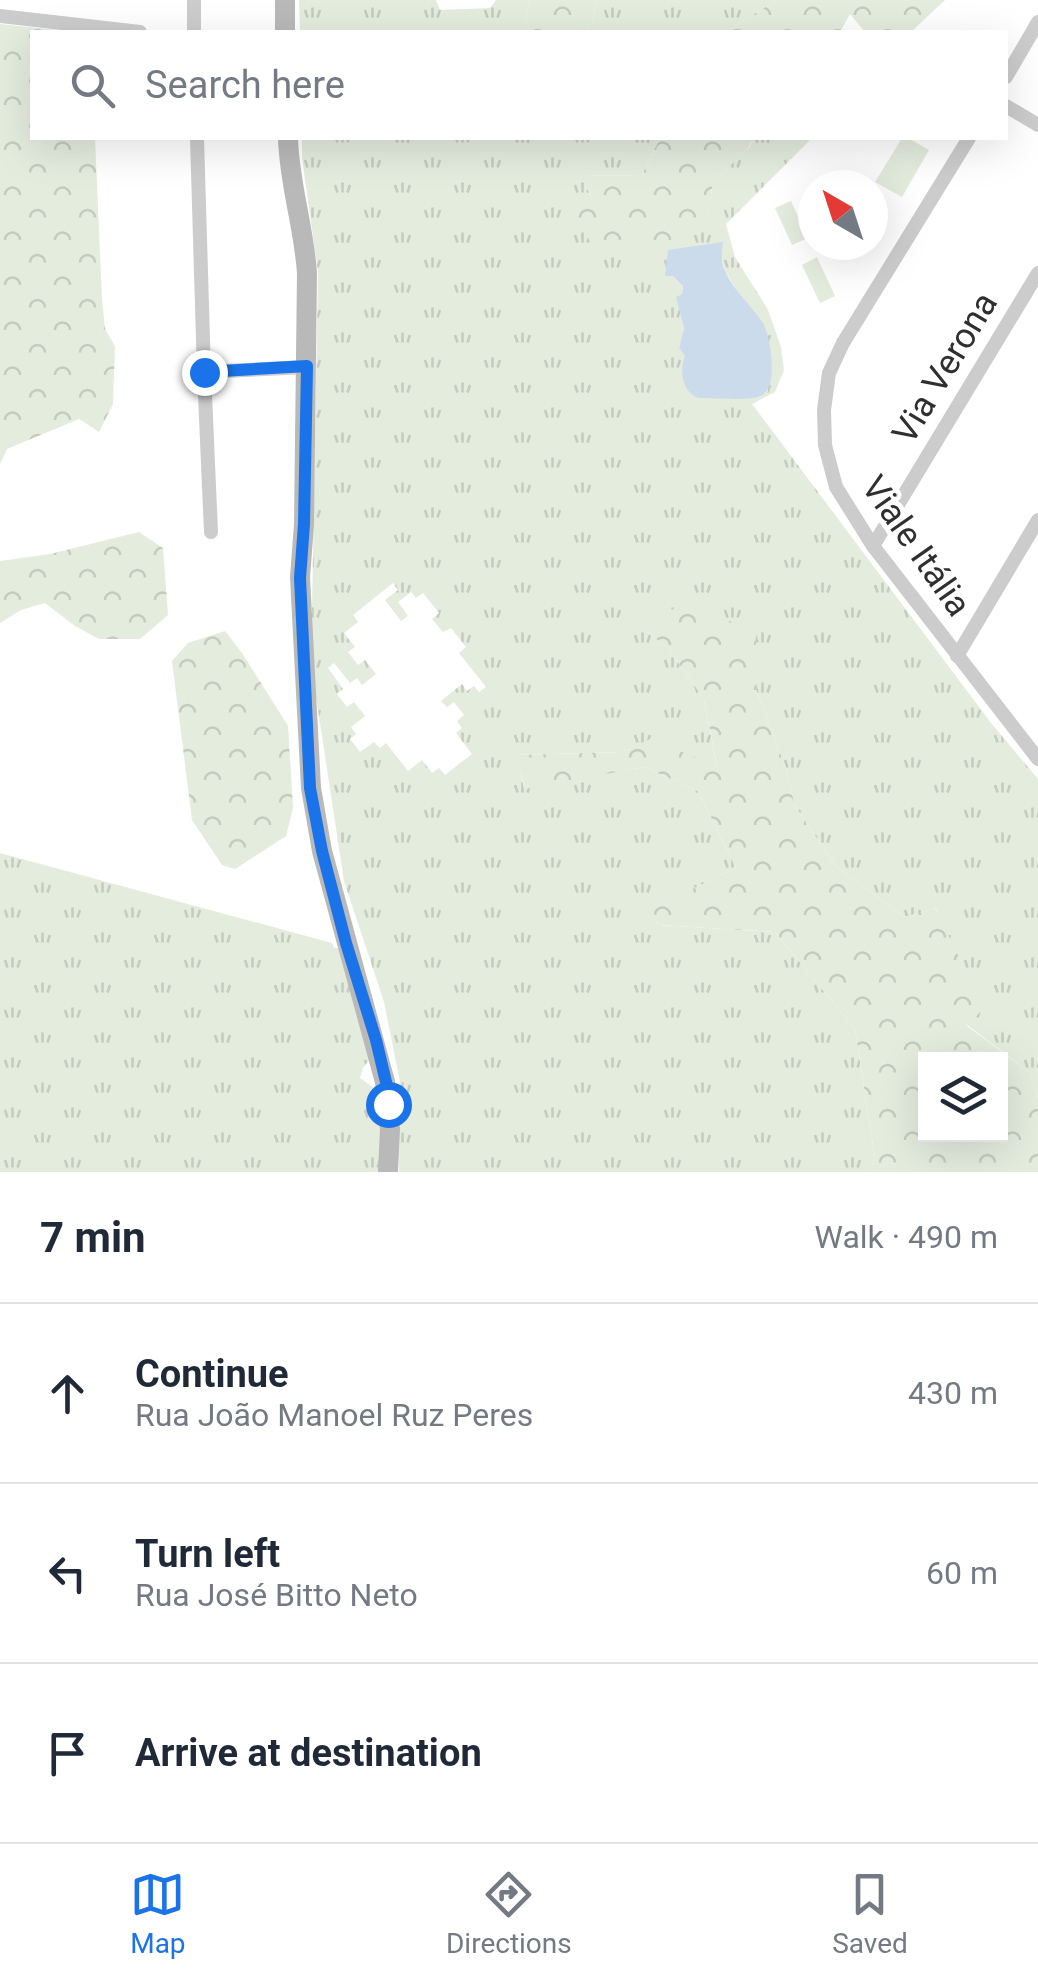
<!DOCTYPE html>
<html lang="en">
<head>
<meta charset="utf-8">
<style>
	:root { --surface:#fff; --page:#f2f2f3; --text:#1f2937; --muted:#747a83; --line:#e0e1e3; --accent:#1a73e8 }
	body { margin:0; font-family:Roboto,sans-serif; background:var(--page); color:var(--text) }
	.controls { position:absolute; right:30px; bottom:30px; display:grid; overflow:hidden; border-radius:0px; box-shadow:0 10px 40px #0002 }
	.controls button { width:90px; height:90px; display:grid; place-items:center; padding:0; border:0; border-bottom:2px solid var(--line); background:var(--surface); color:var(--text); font:50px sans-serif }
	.compass { position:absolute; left:798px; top:170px; width:90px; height:90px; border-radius:50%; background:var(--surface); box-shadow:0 10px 40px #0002; rotate:321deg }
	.stop { position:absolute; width:30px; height:30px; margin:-22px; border:8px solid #1a73e8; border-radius:50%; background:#fff }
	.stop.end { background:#1a73e8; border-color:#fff; box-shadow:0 2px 10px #0008 }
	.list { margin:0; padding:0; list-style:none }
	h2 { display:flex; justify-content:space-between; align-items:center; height:130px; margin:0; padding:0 40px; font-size:42px }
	h2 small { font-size:32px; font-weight:400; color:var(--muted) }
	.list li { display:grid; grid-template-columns:65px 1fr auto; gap:30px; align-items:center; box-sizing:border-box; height:180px; padding:0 40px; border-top:2px solid var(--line) }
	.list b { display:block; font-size:38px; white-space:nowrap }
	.list p { margin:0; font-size:32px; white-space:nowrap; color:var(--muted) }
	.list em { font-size:32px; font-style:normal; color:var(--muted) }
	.icon { flex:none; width:55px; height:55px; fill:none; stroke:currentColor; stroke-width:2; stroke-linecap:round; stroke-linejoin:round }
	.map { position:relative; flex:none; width:1038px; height:1172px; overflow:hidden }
	.search { position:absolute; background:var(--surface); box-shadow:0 10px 40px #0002; left:30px; right:30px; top:30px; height:110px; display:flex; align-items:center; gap:25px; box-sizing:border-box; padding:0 35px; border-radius:0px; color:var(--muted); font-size:38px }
	.sheet { height:670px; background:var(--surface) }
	nav { display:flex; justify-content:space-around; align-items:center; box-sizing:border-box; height:140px; border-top:2px solid var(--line); background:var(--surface); font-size:28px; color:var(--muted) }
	nav a { display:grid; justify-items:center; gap:5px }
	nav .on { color:var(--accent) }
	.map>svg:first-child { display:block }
	.grass { fill:url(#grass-tufts); fill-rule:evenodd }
	.forest { fill:url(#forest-crowns); fill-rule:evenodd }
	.garden { fill:#e4ecde }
	.water { fill:#cbdbeb }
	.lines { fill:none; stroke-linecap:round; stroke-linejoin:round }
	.street { stroke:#ccc; stroke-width:14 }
	.secondary { stroke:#b9b9b9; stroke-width:20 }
	.route { stroke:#1a73e8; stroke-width:12 }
	.labels { text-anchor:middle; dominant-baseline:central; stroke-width:10; stroke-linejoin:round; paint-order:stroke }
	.street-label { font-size:35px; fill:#2f2f2f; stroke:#fff }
</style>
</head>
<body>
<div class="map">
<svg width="1038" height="1172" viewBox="0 0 1038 1172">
	<defs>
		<pattern id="grass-tufts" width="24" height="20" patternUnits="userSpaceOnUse" patternTransform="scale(2.5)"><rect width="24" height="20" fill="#e4ecde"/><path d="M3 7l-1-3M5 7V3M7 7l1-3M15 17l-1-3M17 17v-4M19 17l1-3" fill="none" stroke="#c4cbbf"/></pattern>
		<pattern id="forest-crowns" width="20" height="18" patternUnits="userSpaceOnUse" patternTransform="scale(2.5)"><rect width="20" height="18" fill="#e4ecde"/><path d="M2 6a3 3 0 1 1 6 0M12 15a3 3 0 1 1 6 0" fill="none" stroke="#c4cbbf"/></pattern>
	</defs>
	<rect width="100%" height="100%" fill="#fff"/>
	<g class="grass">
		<path d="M299 0H436L440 10 490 8 496 0H530L525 17 530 32H300Z"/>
		<path d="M597 0H777L725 32H582L592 23Z"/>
		<path d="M302 138H660L642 175 582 176 591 197 708 216 713 181 750 147 754 138H812L726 224 735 257 768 310 781 347 784 370 775 392 752 404 991 723 1038 779V1098L1029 1072 966 1024 936 908 905 917 836 867 795 806 785 766 755 687V630L647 608 646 631 669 649 704 699 717 767 650 740 623 752 517 755 524 788 644 767 698 791 736 868 654 908 657 925 775 932 855 1029 875 1158 869 1172H399L400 1082 384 1002 344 881 311 664 318 272 302 158ZM721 255 725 271 740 296 768 391 760 397 699 398C683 391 679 371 686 356L679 348 684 328 677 298 682 294 683 285 673 276ZM393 583 398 590 385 600 401 621 408 616 398 602 411 592 416 598 423 593 439 613 432 619 443 632 451 628 466 647 459 653 486 687 479 692 474 686 467 691 462 684 441 701 447 707 454 702 464 715 457 721 462 728 456 733 472 754 445 775 439 768 432 773 422 760 408 771 386 743 380 748 374 742 360 752 350 739 356 734 351 727 365 716 354 702 347 707 337 694 343 689 328 668 334 663 350 683 357 678 362 685 376 674 365 660 358 665 348 652 355 647 344 633 358 622 353 615Z"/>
		<path d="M0 853 332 943 334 948H343L374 1054 363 1068 360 1078 380 1092 382 1107 380 1172H0Z"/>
	</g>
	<g class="forest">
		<path d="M530 0H597L592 23 582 32H530L525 17Z"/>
		<path d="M777 0H945L911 32H865L850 14 840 32H725Z"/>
		<path d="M0 24 75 32H32V138H95L102 299 105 329 115 346 113 404 99 432 79 419 7 449 0 464Z"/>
		<path d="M660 138H754C747 155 729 164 717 178 708 188 713 203 708 215 697 240 642 252 618 258L590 241 569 211 591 196 581 176 642 175Z"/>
		<path d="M139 532 163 548 168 615 140 639H99L75 626 45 603 21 610 0 623V561L50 554Z"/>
		<path d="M646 607 703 612 756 630 755 687 785 766 795 806 836 867 905 917 935 908 984 1009 966 1025 1029 1072 1038 1098V1172H869L875 1158 855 1029 775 932 657 925 653 908 736 868 698 791 644 767 525 789 516 755 623 752 650 739 717 766 704 699 669 649 646 631ZM926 1060H1000V1134H926Z"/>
		<path d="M225 631 242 653 288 726 293 808 286 836 235 869 222 865 192 820 172 661 188 643Z"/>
	</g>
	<g class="garden">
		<path d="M902 138H908L929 150 902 197 875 182Z"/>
		<path d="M791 201 808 238 792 245 775 208Z"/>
		<path d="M817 257 835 296 820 303 802 265Z"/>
	</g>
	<path class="water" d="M723 242C721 253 721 263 726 273 735 292 752 306 763 323 771 337 779 389 761 396 751 401 712 398 698 398 682 391 679 371 685 356L679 348 684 328 676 297 682 294 683 286 673 276H665L668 250Z"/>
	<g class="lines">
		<g class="street">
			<path d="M0 16 140 32"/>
			<path d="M194 32V0"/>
			<path d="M1006 77 1038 22"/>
			<path d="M1006 106 1038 125"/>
			<path d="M197 138 204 372 211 532"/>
			<path d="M969 138 843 343 829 373 824 410 825 445 836 487 873 546 1038 759"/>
			<path d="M204 372 307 367"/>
			<path d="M873 546 1038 273"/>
			<path d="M957 656 1038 520"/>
		</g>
		<g class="secondary">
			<path d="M285 32V0"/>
			<path d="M288 138C289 183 304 227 307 273L304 525 300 577 311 788 322 851 385 1082 390 1129 388 1172"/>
		</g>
	</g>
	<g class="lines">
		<path class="route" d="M204 372 307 366 304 524 300 578 310 788 322 851 346 943 376 1040 386 1082 388 1104"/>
	</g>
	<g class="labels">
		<g class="street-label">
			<text transform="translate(945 368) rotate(-59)">Via Verona</text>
			<text transform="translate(916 546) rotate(55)">Viale Itália</text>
		</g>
	</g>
</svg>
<div class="controls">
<button><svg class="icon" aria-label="layers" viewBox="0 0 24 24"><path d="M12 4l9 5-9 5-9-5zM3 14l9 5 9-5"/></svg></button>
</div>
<svg class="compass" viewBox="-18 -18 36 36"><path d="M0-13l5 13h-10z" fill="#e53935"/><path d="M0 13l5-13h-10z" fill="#747a83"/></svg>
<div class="stop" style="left:388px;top:1104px"></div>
<div class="stop end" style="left:204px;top:372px"></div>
<div class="search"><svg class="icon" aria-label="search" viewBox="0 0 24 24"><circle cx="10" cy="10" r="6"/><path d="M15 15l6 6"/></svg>Search here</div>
</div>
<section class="sheet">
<h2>7 min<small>Walk · 490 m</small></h2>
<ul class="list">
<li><svg class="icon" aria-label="ahead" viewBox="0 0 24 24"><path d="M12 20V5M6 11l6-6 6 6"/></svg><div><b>Continue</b><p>Rua João Manoel Ruz Peres</p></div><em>430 m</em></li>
<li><svg class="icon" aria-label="left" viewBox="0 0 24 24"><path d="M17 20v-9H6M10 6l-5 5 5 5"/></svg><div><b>Turn left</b><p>Rua José Bitto Neto</p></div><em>60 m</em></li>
<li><svg class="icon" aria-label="arrive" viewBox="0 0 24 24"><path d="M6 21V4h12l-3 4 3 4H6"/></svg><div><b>Arrive at destination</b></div></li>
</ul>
</section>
<nav>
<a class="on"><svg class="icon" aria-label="map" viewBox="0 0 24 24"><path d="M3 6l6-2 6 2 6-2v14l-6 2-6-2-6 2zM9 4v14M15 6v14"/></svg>Map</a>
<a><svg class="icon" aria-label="directions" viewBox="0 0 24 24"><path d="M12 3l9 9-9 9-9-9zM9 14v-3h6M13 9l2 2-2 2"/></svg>Directions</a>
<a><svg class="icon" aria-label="saved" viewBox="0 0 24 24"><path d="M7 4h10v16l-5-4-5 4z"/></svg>Saved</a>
</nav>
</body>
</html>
